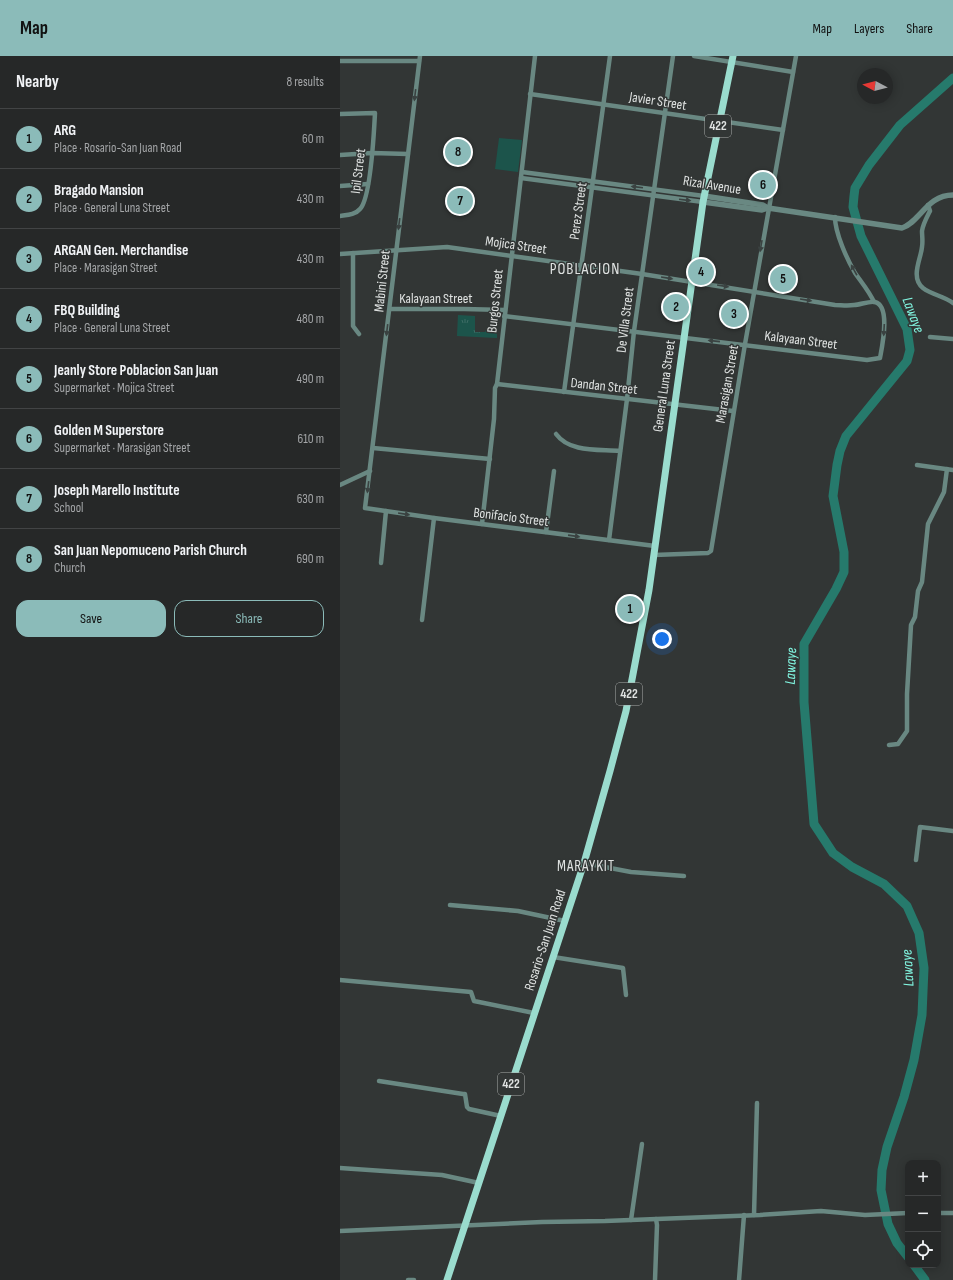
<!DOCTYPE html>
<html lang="en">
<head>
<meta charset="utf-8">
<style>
	:root { --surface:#262828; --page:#2e3030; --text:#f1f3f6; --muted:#a4a6a8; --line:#424445; --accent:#8bbbb9 }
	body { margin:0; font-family:"Sofia Sans Condensed",sans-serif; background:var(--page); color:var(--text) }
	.controls { position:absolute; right:12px; bottom:12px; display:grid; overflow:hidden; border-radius:8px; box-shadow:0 2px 10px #0003 }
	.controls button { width:36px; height:36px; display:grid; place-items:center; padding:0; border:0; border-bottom:1px solid var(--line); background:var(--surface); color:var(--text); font:20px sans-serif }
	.compass { position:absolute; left:517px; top:12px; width:36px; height:36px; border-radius:50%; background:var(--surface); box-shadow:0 2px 10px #0003; rotate:277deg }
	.you { position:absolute; left:322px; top:583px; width:14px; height:14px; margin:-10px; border:3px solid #fff; border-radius:50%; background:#1a73e8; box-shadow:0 0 0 6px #1a73e833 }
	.badge { display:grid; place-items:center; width:26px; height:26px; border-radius:50%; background:var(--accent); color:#111; font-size:13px; font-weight:700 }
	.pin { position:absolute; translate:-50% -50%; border:2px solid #fff; box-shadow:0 1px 4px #0006 }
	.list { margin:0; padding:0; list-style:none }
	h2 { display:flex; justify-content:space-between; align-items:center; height:52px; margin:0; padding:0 16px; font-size:17px }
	h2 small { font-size:13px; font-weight:400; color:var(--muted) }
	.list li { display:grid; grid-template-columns:26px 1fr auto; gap:12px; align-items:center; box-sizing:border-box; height:60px; padding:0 16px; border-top:1px solid var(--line) }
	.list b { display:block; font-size:15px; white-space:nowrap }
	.list p { margin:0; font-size:13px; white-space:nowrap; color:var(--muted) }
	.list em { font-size:13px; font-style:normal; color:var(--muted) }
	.actions { display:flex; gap:8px; padding:12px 16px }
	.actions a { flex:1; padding:9px 0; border:1px solid var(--accent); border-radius:12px; text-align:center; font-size:14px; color:var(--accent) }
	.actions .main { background:var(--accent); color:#111 }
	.icon { flex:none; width:22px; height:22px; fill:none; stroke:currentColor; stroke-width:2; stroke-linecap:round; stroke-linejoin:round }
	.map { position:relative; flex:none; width:613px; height:1224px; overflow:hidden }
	header { display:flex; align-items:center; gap:24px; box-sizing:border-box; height:56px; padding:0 20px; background:var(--accent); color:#111 }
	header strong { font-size:19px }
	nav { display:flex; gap:22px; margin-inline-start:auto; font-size:14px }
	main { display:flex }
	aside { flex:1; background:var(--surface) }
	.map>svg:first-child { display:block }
	.grass { fill:url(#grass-tufts) }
	.park { fill:#1c544b }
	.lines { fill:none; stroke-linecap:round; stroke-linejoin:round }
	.river { stroke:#267a6c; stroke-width:9 }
	.minor { stroke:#698882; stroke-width:4.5 }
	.tertiary { stroke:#698882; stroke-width:5.5 }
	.primary { stroke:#9adcce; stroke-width:7 }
	.oneway { fill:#3a4241 }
	.labels { text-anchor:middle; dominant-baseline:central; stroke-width:3; stroke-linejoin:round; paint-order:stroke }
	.shield { fill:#323635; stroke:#abaead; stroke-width:1 }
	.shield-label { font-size:13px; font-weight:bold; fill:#dfe2e1 }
	.street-label { font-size:14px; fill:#dfe2e1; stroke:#323635 }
	.water-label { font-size:15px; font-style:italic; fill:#82f7e2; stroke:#323635 }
	.neighbourhood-label { font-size:15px; letter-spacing:1px; fill:#dfe2e1; stroke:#323635 }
	.quarter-label { font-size:16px; letter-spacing:1px; fill:#dfe2e1; stroke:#323635 }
</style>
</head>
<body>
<header>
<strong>Map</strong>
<nav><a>Map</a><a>Layers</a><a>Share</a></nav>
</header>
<main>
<aside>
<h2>Nearby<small>8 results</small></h2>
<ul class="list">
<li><span class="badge">1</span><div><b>ARG</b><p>Place · Rosario-San Juan Road</p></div><em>60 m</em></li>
<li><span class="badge">2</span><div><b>Bragado Mansion</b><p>Place · General Luna Street</p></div><em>430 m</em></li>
<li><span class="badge">3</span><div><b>ARGAN Gen. Merchandise</b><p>Place · Marasigan Street</p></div><em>430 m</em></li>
<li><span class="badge">4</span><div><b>FBQ Building</b><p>Place · General Luna Street</p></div><em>480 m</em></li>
<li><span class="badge">5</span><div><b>Jeanly Store Poblacion San Juan</b><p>Supermarket · Mojica Street</p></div><em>490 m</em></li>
<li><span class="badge">6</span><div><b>Golden M Superstore</b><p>Supermarket · Marasigan Street</p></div><em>610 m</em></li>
<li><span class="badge">7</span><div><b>Joseph Marello Institute</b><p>School</p></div><em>630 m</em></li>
<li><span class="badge">8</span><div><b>San Juan Nepomuceno Parish Church</b><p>Church</p></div><em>690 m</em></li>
</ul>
<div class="actions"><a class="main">Save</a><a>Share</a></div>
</aside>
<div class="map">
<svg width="613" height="1224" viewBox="0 0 613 1224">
	<defs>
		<pattern id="grass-tufts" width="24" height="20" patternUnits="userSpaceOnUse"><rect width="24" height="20" fill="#1c544b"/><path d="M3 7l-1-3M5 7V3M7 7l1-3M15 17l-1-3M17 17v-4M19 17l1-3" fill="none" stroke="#3d6c65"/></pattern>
	</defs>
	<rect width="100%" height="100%" fill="#323635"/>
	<path class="grass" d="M118 259 135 260V276H145L146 274H157V282L117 280Z"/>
	<path class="park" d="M159 82 182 84 178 116 155 113Z"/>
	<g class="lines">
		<g class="river">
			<path d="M568 1201 557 1187 548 1168 541 1134 542 1114 547 1091 564 1041 574 1004 582 959 584 912 579 877 567 850 544 828 512 811 493 797 474 768 464 646V588L496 533 504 516V496L493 440 497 409 500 395 506 380 567 305 570 294 567 273 521 180 513 151 514 140 515 132 529 109 560 69 613 22"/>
			<path d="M574 1209 585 1224"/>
		</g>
		<g class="minor">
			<path d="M80 0 25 452 94 462 315 490"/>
			<path d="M354 0 453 16"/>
			<path d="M0 5H79"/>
			<path d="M190 38 443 74"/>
			<path d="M0 58 35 57C34 75 31 142 20 153 15 159 7 159 0 160"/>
			<path d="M0 99 32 97 68 98"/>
			<path d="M182 116 364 140"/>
			<path d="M181 122 363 146"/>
			<path d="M0 130 28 128"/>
			<path d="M588 149 590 155C587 161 583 168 582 175 582 180 583 185 582 191 581 203 570 221 583 232 592 239 604 240 613 247"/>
			<path d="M495 161C495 177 507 203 515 217 522 227 529 235 534 246"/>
			<path d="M13 197V270L19 278"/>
			<path d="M0 198 107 191 302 218 495 249C501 249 507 250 514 249 520 249 528 245 535 246 551 250 542 291 540 302L527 304 164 260"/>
			<path d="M50 253H124L165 254"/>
			<path d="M590 281 613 283"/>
			<path d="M157 328 393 355"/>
			<path d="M224 336 270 0"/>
			<path d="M216 378C230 397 259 393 280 395"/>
			<path d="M33 392 150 403"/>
			<path d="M577 409 613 414"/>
			<path d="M0 429 30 415"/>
			<path d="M142 468 154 363 155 332 157 328 195 0"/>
			<path d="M206 476 214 415"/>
			<path d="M269 484 287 343 294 275 333 0"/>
			<path d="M314 499 368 497 371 495 405 288 456 0"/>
			<path d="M41 507 46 455"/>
			<path d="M82 564 94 462"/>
			<path d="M549 689 558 688 567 675V638L571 569 575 561 578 535 582 526 588 468 604 436 607 413"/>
			<path d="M576 804 580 771 613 775"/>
			<path d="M244 807 291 816 344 820"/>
			<path d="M110 849 178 855 225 865"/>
			<path d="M213 901 283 912 286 939"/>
			<path d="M0 924 131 936 134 945 194 957"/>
			<path d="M39 1025 123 1038H125L127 1051 129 1053 161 1060"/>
			<path d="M0 1112 102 1119 139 1127"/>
			<path d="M598 1157H613"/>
			<path d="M414 1159 417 1047"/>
			<path d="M291 1164 302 1088"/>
			<path d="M0 1175 202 1166 265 1165 420 1159 481 1155 525 1159 568 1157"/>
			<path d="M68 1224H74"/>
			<path d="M315 1224 317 1169 316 1163"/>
			<path d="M399 1224 404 1159"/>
		</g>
		<g class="tertiary">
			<path d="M364 140 423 149 428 152 562 172C580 166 587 139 613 139"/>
			<path d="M363 146 422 154 428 152"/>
		</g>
		<path class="primary" d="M107 1224 244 807 270 715 286 655 309 534 363 146 393 0"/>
	</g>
	<defs><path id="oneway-solid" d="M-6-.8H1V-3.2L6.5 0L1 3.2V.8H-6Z"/></defs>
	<g class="oneway">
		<use href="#oneway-solid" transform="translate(75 39) rotate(97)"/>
		<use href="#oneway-solid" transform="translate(297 131) rotate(-173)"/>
		<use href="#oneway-solid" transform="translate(345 144) rotate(7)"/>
		<use href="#oneway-solid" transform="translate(59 168) rotate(97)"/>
		<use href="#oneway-solid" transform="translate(421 190) rotate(100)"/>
		<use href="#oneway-solid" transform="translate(514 214) rotate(-119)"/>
		<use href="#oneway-solid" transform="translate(327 222) rotate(9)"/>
		<use href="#oneway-solid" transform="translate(383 230) rotate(9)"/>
		<use href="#oneway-solid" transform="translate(466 244) rotate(9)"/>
		<use href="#oneway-solid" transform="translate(47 274) rotate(97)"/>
		<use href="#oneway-solid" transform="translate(544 274) rotate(93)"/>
		<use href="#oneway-solid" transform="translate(374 285) rotate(-174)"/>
		<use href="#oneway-solid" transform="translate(28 431) rotate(97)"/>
		<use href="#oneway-solid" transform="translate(64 458) rotate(9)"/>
		<use href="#oneway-solid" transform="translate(234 480) rotate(8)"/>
	</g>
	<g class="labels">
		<g class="shield">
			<rect x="365" y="59" width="26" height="22" rx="3"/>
			<rect x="276" y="627" width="26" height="22" rx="3"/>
			<rect x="158" y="1017" width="26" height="22" rx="3"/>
		</g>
		<g class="shield-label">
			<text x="378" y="70">422</text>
			<text x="289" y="638">422</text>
			<text x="171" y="1028">422</text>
		</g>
		<g class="street-label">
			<text transform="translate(318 45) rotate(9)">Javier Street</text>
			<text transform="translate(18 115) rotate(-83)">Ipil Street</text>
			<text transform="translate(372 129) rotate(9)">Rizal Avenue</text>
			<text transform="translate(238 155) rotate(-82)">Perez Street</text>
			<text transform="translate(176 189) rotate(8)">Mojica Street</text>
			<text transform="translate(42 225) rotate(-84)">Mabini Street</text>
			<text x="96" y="242">Kalayaan Street</text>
			<text transform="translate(155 245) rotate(-84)">Burgos Street</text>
			<text transform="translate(285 264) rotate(-83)">De Villa Street</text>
			<text transform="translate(461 284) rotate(7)">Kalayaan Street</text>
			<text transform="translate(387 328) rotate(-80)">Marasigan Street</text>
			<text transform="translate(264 330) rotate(6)">Dandan Street</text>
			<text transform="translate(324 330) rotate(-82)">General Luna Street</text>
			<text transform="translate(171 461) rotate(7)">Bonifacio Street</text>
			<text transform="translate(205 884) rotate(-72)">Rosario-San Juan Road</text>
		</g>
		<g class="water-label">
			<text transform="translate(573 259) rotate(69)">Lawaye</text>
			<text transform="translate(451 610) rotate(-88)">Lawaye</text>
			<text transform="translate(568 912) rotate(-93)">Lawaye</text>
		</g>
		<g class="neighbourhood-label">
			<text x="246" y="810">MARAYKIT</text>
		</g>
		<g class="quarter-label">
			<text x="245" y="213">POBLACION</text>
		</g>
	</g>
</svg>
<div class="controls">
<button>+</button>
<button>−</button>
<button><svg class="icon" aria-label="locate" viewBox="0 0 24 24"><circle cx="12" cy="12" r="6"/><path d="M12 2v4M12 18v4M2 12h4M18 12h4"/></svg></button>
</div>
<svg class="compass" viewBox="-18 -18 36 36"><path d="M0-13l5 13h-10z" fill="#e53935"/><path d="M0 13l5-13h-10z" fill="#a4a6a8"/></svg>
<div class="you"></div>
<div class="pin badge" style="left:290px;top:553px">1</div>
<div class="pin badge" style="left:336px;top:251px">2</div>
<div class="pin badge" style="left:394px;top:258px">3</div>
<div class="pin badge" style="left:361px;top:216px">4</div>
<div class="pin badge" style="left:443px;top:223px">5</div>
<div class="pin badge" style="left:423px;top:129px">6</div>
<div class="pin badge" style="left:120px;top:145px">7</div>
<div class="pin badge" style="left:118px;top:96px">8</div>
</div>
</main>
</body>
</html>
